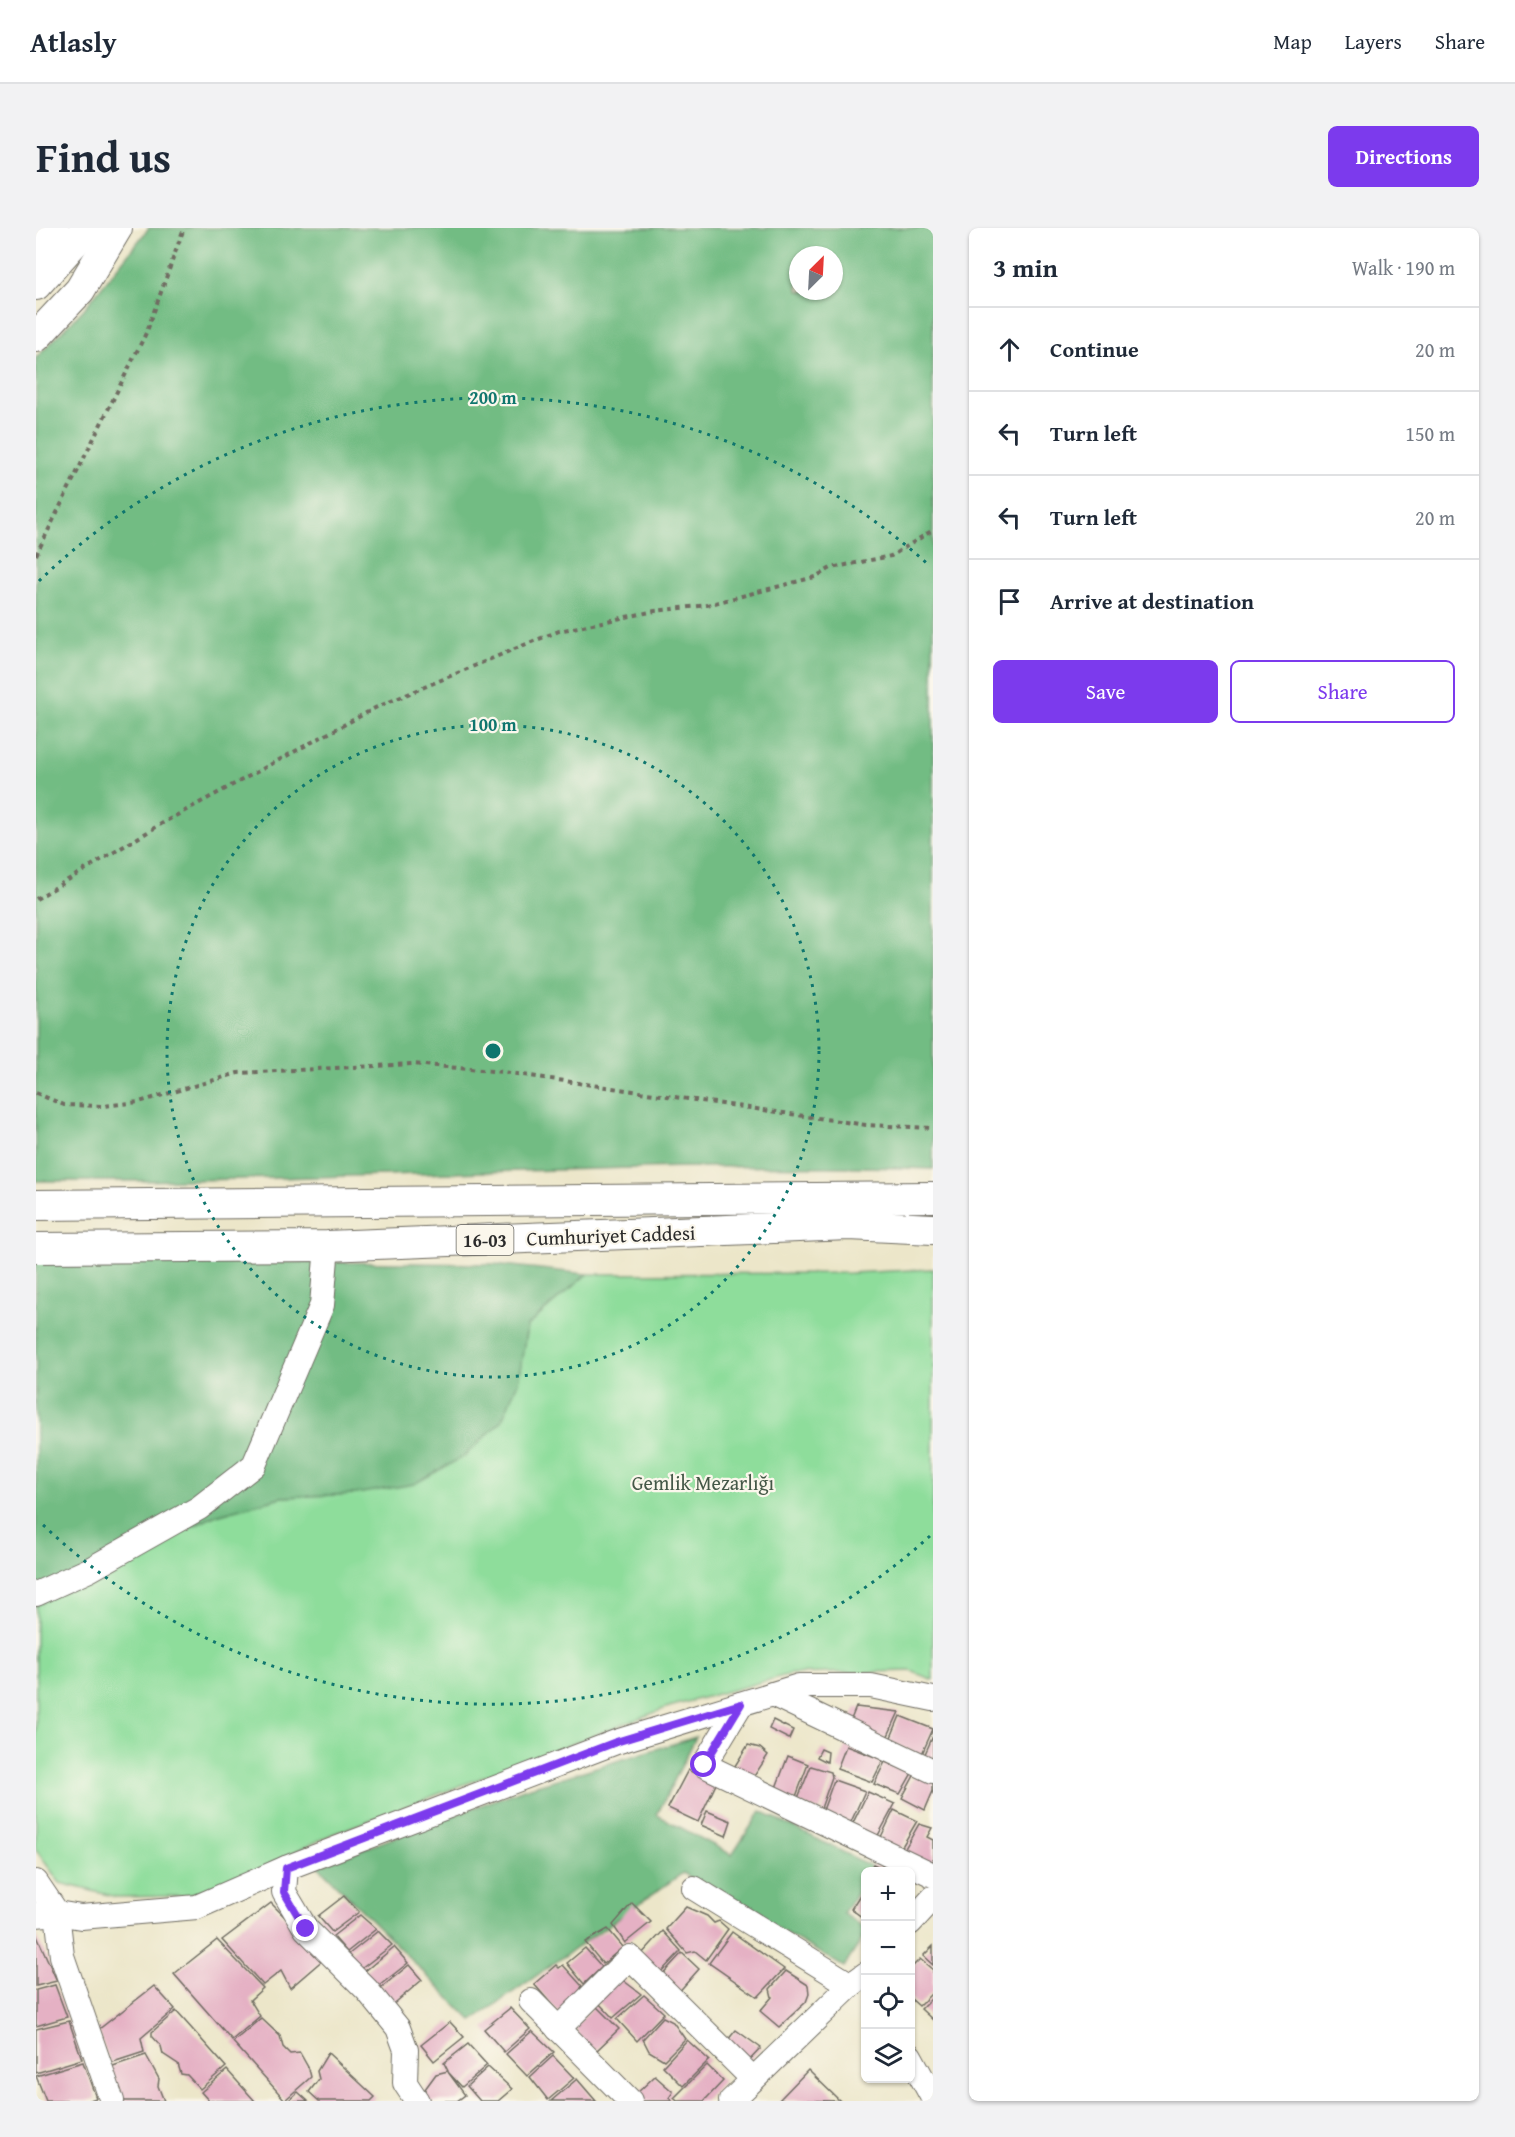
<!DOCTYPE html>
<html lang="en">
<head>
<meta charset="utf-8">
<style>
	:root { --surface:#fff; --page:#f2f2f3; --text:#1f2937; --muted:#747a83; --line:#e0e1e3; --accent:#7c3aed }
	body { margin:0; font-family:"Gentium Book Plus",serif; background:var(--page); color:var(--text) }
	.controls { position:absolute; right:18px; bottom:18px; display:grid; overflow:hidden; border-radius:9px; box-shadow:0 2px 4px #0004 }
	.controls button { width:54px; height:54px; display:grid; place-items:center; padding:0; border:0; border-bottom:2px solid var(--line); background:var(--surface); color:var(--text); font:30px sans-serif }
	.compass { position:absolute; left:753px; top:18px; width:54px; height:54px; border-radius:50%; background:var(--surface); box-shadow:0 2px 4px #0004; rotate:24deg }
	.stop { position:absolute; width:18px; height:18px; margin:-14px; border:4px solid #7c3aed; border-radius:50%; background:#fff }
	.stop.end { background:#7c3aed; border-color:#fff; box-shadow:0 2px 6px #0008 }
	.list { margin:0; padding:0; list-style:none }
	h2 { display:flex; justify-content:space-between; align-items:center; height:78px; margin:0; padding:0 24px; font-size:26px }
	h2 small { font-size:20px; font-weight:400; color:var(--muted) }
	.list li { display:grid; grid-template-columns:39px 1fr auto; gap:18px; align-items:center; box-sizing:border-box; height:84px; padding:0 24px; border-top:2px solid var(--line) }
	.list b { display:block; font-size:22px; white-space:nowrap }
	.list em { font-size:20px; font-style:normal; color:var(--muted) }
	.actions { display:flex; gap:12px; padding:18px 24px }
	.actions a { flex:1; padding:14px 0; border:2px solid var(--accent); border-radius:9px; text-align:center; font-size:21px; color:var(--accent) }
	.actions .main { background:var(--accent); color:#fff }
	.icon { flex:none; width:33px; height:33px; fill:none; stroke:currentColor; stroke-width:2; stroke-linecap:round; stroke-linejoin:round }
	.map { position:relative; flex:none; width:897px; height:1873px; overflow:hidden; border-radius:9px }
	header { display:flex; align-items:center; gap:36px; box-sizing:border-box; height:84px; padding:0 30px; background:var(--surface); border-bottom:2px solid var(--line) }
	header strong { font-size:28px }
	nav { display:flex; gap:33px; margin-inline-start:auto; font-size:21px }
	.intro { display:flex; align-items:center; justify-content:space-between; box-sizing:border-box; height:144px; padding:0 36px }
	h1 { margin:0; font-size:42px }
	.button { padding:15px 27px; border-radius:9px; background:var(--accent); color:#fff; font-size:21px; font-weight:700 }
	main { display:flex; gap:36px; padding:0 36px }
	aside { flex:1; background:var(--surface); border-radius:9px; box-shadow:0 2px 4px #0004 }
	.map>svg:first-child { display:block }
	.green { fill:#8edd9b; stroke:#5c8463; stroke-width:1.5 }
	.forest { fill:#72bc83; stroke:#4e7457; stroke-width:1.5; fill-rule:evenodd }
	.building { fill:#e5b1c4 }
	.lines { fill:none; stroke-linecap:round; stroke-linejoin:round }
	.minor-casing { stroke:#6f6c62; stroke-width:26 }
	.major-casing { stroke:#6f6c62; stroke-width:32 }
	.path { stroke:#6f6c62; stroke-width:4; stroke-dasharray:4.5 4.5; stroke-linecap:butt }
	.minor { stroke:#fff; stroke-width:24 }
	.major { stroke:#fff; stroke-width:30 }
	.route { stroke:#7c3aed; stroke-width:8 }
	.ring { fill:none; stroke:#0f766e; stroke-width:3; stroke-dasharray:3 6 }
	.labels { text-anchor:middle; dominant-baseline:central; stroke-width:4.5; stroke-linejoin:round; paint-order:stroke }
	.shield { fill:#fbf7ec; stroke:#696865; stroke-width:1.5 }
	.shield-label { font-size:18px; font-weight:bold; fill:#2b2b2b }
	.street-label { font-size:20px; fill:#2b2b2b; stroke:#fbf7ec }
	.park-label { font-size:20px; fill:#445847; stroke:#fbf7ec }
	.centre { fill:#0f766e; stroke:#fbf7ec; stroke-width:3 }
	.ring-label { font-size:18px; text-anchor:middle; font-weight:bold; fill:#0f766e; stroke:#fbf7ec; stroke-width:4.5; stroke-linejoin:round; paint-order:stroke }
</style>
</head>
<body>
<header>
<strong>Atlasly</strong>
<nav><a>Map</a><a>Layers</a><a>Share</a></nav>
</header>
<div class="intro"><h1>Find us</h1><a class="button">Directions</a></div>
<main>
<div class="map">
<svg width="897" height="1873" viewBox="0 0 897 1873">
	<rect width="100%" height="100%" fill="#fbf7ec"/>
	<filter id="ink" filterUnits="userSpaceOnUse"><feTurbulence type="fractalNoise" baseFrequency=".0167" numOctaves="2"/><feDisplacementMap in="SourceGraphic" scale="12" xChannelSelector="R" yChannelSelector="G"/><feConvolveMatrix kernelMatrix="1 2 1 2 8 2 1 2 1" color-interpolation-filters="sRGB"/></filter>
	<filter id="wash" filterUnits="userSpaceOnUse"><feTurbulence type="fractalNoise" baseFrequency=".008" numOctaves="4" result="noise"/><feDisplacementMap in="SourceGraphic" scale="24" xChannelSelector="R" yChannelSelector="G"/><feGaussianBlur stdDeviation="1.35" result="paint"/><feColorMatrix in="noise" values="0 0 0 0 0 0 0 0 0 0 0 0 0 0 0 0 0 1.4 0 .05"/><feComposite in="paint" operator="in"/></filter>
	<g filter="url(#wash)">
		<rect width="100%" height="100%" fill="#ece6c9"/>
		<path class="green" d="M897 1041V1452L875 1443 755 1446 633 1479 294 1607 203 1652 149 1668 81 1669 24 1655 0 1622V1377L180 1287 245 1269 320 1266 482 1154 491 1098 551 1046 814 1045Z"/>
		<g class="forest">
			<path d="M113 0H897V941C598 931 299 955 0 953V130L47 82ZM762 27H798V63H762Z"/>
			<path d="M0 1031 458 1036 551 1046 491 1098 482 1154 465 1194 427 1229 378 1256 320 1266 245 1269 180 1287 0 1377Z"/>
			<path d="M660 1509 621 1587 696 1627 725 1583 839 1640 837 1643 830 1644 829 1654 807 1685 830 1702 829 1707 808 1739 647 1645 436 1793 282 1638 488 1561Z"/>
		</g>
		<g id="blocks">
			<g class="building">
				<path d="M820 1479 863 1484 850 1512 812 1499Z"/>
				<path d="M864 1488 897 1501 885 1528 853 1514Z"/>
				<path d="M737 1492 757 1502 753 1511 733 1501Z"/>
				<path d="M897 1508V1532L888 1528Z"/>
				<path d="M712 1517 724 1520 732 1527 715 1553 697 1541Z"/>
				<path d="M810 1518 847 1532 836 1554 801 1541Z"/>
				<path d="M785 1521 792 1524 791 1534 781 1529Z"/>
				<path d="M752 1528 772 1536 758 1574 738 1565Z"/>
				<path d="M849 1534 876 1545 864 1566 838 1556Z"/>
				<path d="M775 1538 795 1544 796 1549 784 1583 760 1575Z"/>
				<path d="M652 1542 680 1556 662 1594 632 1580Z"/>
				<path d="M880 1544 897 1552V1563L889 1582 866 1570Z"/>
				<path d="M798 1552 829 1563 814 1596 786 1585Z"/>
				<path d="M832 1564 859 1576 840 1611 815 1599Z"/>
				<path d="M858 1582 881 1593 864 1622 843 1613Z"/>
				<path d="M671 1583 695 1593 690 1608 665 1597Z"/>
				<path d="M883 1596 896 1600 891 1609 897 1612V1637L867 1624Z"/>
				<path d="M837 1636 844 1639 848 1636 868 1643 832 1644Z"/>
				<path d="M830 1657V1692L815 1681Z"/>
				<path d="M308 1668 323 1684 296 1704 282 1688Z"/>
				<path d="M235 1675 289 1730 254 1760 245 1743 227 1757 186 1712Z"/>
				<path d="M596 1675 615 1694 589 1715 577 1697Z"/>
				<path d="M650 1679 671 1688 678 1695 683 1693 692 1701 670 1732 659 1723 651 1725 630 1701Z"/>
				<path d="M324 1687 340 1701 311 1724 297 1708Z"/>
				<path d="M572 1701 587 1719 567 1736 549 1714Z"/>
				<path d="M342 1703 356 1717 325 1741 313 1726Z"/>
				<path d="M627 1703 645 1723 620 1749 603 1729Z"/>
				<path d="M696 1704 748 1741 722 1769 673 1735Z"/>
				<path d="M0 1706 21 1753 0 1758Z"/>
				<path d="M181 1712 227 1760 214 1772 224 1788 196 1812 138 1746Z"/>
				<path d="M897 1718V1737L887 1728Z"/>
				<path d="M358 1719 372 1735 339 1761 328 1744Z"/>
				<path d="M549 1720 566 1739 548 1756 531 1735Z"/>
				<path d="M646 1725 663 1741 640 1767 621 1752Z"/>
				<path d="M884 1731 897 1742V1764L883 1778 874 1770V1741Z"/>
				<path d="M373 1737 386 1752 354 1779 341 1763Z"/>
				<path d="M520 1737 523 1740 527 1737 546 1758 542 1766 523 1785 498 1756Z"/>
				<path d="M750 1743 772 1757 773 1766 770 1774 743 1799 724 1783 736 1769 734 1761Z"/>
				<path d="M584 1750 605 1766 577 1790 561 1773Z"/>
				<path d="M19 1757 31 1789 0 1798V1762Z"/>
				<path d="M118 1758 139 1781 105 1810 108 1824 74 1835 62 1802Z"/>
				<path d="M608 1767 628 1785 601 1813 581 1791Z"/>
				<path d="M897 1769V1792L885 1781Z"/>
				<path d="M559 1777 583 1801 561 1822 546 1813 539 1799Z"/>
				<path d="M474 1780 494 1801 468 1824 448 1801Z"/>
				<path d="M140 1783 190 1839 164 1861 151 1847 145 1846 142 1836 127 1826 125 1818 116 1808V1804Z"/>
				<path d="M627 1789 637 1794 649 1811 628 1832 613 1823 607 1811Z"/>
				<path d="M225 1790 244 1808 247 1819 254 1826 264 1825 273 1841 275 1849 249 1872 197 1814Z"/>
				<path d="M33 1793 46 1831 0 1845V1801Z"/>
				<path d="M414 1794 428 1809 398 1833 385 1817Z"/>
				<path d="M700 1802 725 1820 708 1838 686 1819Z"/>
				<path d="M496 1803 518 1824 491 1848 470 1826Z"/>
				<path d="M651 1812 673 1832 647 1858 627 1838Z"/>
				<path d="M432 1816 451 1837 426 1859 412 1844 429 1867 421 1873H390L389 1861 400 1846 412 1843 408 1835Z"/>
				<path d="M292 1825 339 1869 335 1873H283L273 1864 283 1851 281 1843Z"/>
				<path d="M110 1827 123 1851 122 1858 128 1873H87L74 1839Z"/>
				<path d="M517 1828 538 1850 512 1872 494 1849Z"/>
				<path d="M47 1834 60 1870 51 1873H10L0 1848Z"/>
				<path d="M671 1837 687 1853 668 1873H641L638 1870Z"/>
				<path d="M452 1839 476 1861 462 1873H444L431 1858Z"/>
				<path d="M191 1842 219 1873H173L165 1864Z"/>
				<path d="M772 1842 804 1873 743 1872Z"/>
				<path d="M619 1848 637 1864 633 1870 636 1873H606L600 1866Z"/>
				<path d="M541 1851 560 1873H515Z"/>
				<path d="M262 1864 272 1873H252Z"/>
			</g>
		</g>
	</g>
	<g filter="url(#ink)">
		<use href="#blocks" fill-opacity="0" stroke="#6f6c62" stroke-width="1.5"/>
		<g class="lines">
			<g class="minor-casing">
				<g id="minor">
					<path d="M0 1366 53 1342 163 1280 218 1237 286 1077 291 1018"/>
					<path d="M736 1466 897 1543"/>
					<path d="M705 1476 668 1537 897 1647"/>
					<path d="M250 1640 248 1664 270 1701 331 1762 362 1800 370 1822 369 1855 381 1873"/>
					<path d="M0 1654 21 1685 26 1728 76 1873"/>
					<path d="M658 1660 815 1757"/>
					<path d="M0 1687 21 1685 45 1689 161 1679 250 1640 580 1514 763 1458H835L897 1471"/>
					<path d="M874 1695 897 1670"/>
					<path d="M495 1773 594 1873"/>
					<path d="M522 1801 594 1729 717 1851"/>
					<path d="M874 1828 897 1870"/>
					<path d="M695 1873 815 1757 830 1746"/>
				</g>
			</g>
			<g class="major-casing">
				<g id="major">
					<path d="M0 21 18 0"/>
					<path d="M0 57 51 0"/>
					<path d="M0 109 44 62 81 0"/>
					<path d="M0 977 897 969"/>
					<path d="M0 1020 291 1018 813 997 897 1001"/>
				</g>
			</g>
			<g class="path">
				<path d="M0 327 111 103 148 0"/>
				<path d="M0 671 130 593 341 479 488 417 523 403 619 383 671 377 779 349 795 340 855 328 897 302"/>
				<path d="M0 865 28 877 67 878 103 874 202 845 377 836 467 844 830 897 897 900"/>
			</g>
			<use href="#minor" class="minor"/>
			<use href="#major" class="major"/>
		</g>
	</g>
	<g class="lines" filter="url(#ink)">
		<path class="route" d="M270 1701 248 1664 250 1640 580 1514 705 1476 668 1537"/>
	</g>
	<g class="ring">
		<circle cx="457" cy="823" r="326"/>
		<path d="M894 1308A653 653 0 0 1 3 1293M3 353A653 653 0 0 1 894 338"/>
	</g>
	<g class="labels">
		<rect class="shield" x="420.5" y="997" width="57" height="30" rx="4.5"/>
		<g class="shield-label">
			<text x="449" y="1012">16-03</text>
		</g>
		<g class="street-label">
			<text transform="translate(575 1007) rotate(-2)">Cumhuriyet Caddesi</text>
		</g>
		<g class="park-label">
			<text x="667" y="1254">Gemlik Mezarlığı</text>
		</g>
	</g>
	<circle cx="457" cy="823" r="9" class="centre"/>
	<g class="ring-label">
		<text x="457" y="176">200 m</text>
		<text x="457" y="503">100 m</text>
	</g>
</svg>
<div class="controls">
<button>+</button>
<button>−</button>
<button><svg class="icon" aria-label="locate" viewBox="0 0 24 24"><circle cx="12" cy="12" r="6"/><path d="M12 2v4M12 18v4M2 12h4M18 12h4"/></svg></button>
<button><svg class="icon" aria-label="layers" viewBox="0 0 24 24"><path d="M12 4l9 5-9 5-9-5zM3 14l9 5 9-5"/></svg></button>
</div>
<svg class="compass" viewBox="-18 -18 36 36"><path d="M0-13l5 13h-10z" fill="#e53935"/><path d="M0 13l5-13h-10z" fill="#747a83"/></svg>
<div class="stop" style="left:668px;top:1537px"></div>
<div class="stop end" style="left:270px;top:1701px"></div>
</div>
<aside>
<h2>3 min<small>Walk · 190 m</small></h2>
<ul class="list">
<li><svg class="icon" aria-label="ahead" viewBox="0 0 24 24"><path d="M12 20V5M6 11l6-6 6 6"/></svg><div><b>Continue</b></div><em>20 m</em></li>
<li><svg class="icon" aria-label="left" viewBox="0 0 24 24"><path d="M17 20v-9H6M10 6l-5 5 5 5"/></svg><div><b>Turn left</b></div><em>150 m</em></li>
<li><svg class="icon" aria-label="left" viewBox="0 0 24 24"><path d="M17 20v-9H6M10 6l-5 5 5 5"/></svg><div><b>Turn left</b></div><em>20 m</em></li>
<li><svg class="icon" aria-label="arrive" viewBox="0 0 24 24"><path d="M6 21V4h12l-3 4 3 4H6"/></svg><div><b>Arrive at destination</b></div></li>
</ul>
<div class="actions"><a class="main">Save</a><a>Share</a></div>
</aside>
</main>
</body>
</html>
